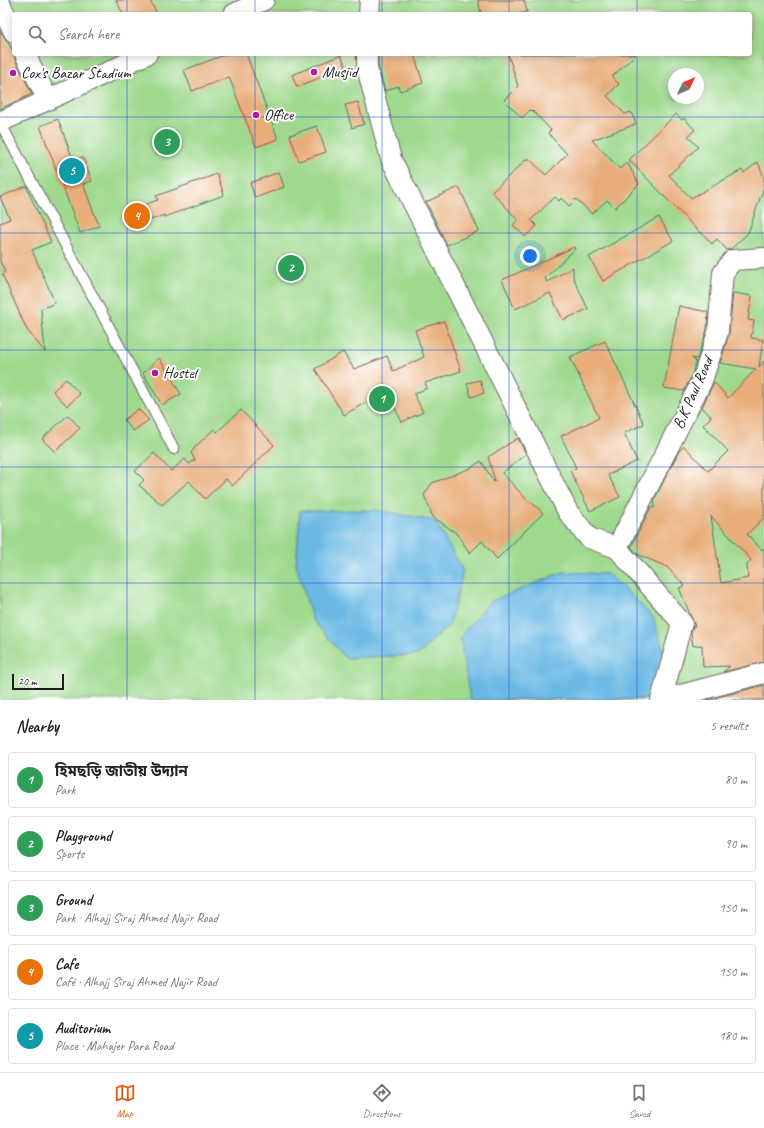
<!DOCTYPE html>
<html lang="en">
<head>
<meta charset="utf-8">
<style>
	:root { --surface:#fff; --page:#f6f6f6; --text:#222; --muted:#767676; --line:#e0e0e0; --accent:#ea580c }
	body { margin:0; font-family:Caveat,"Noto Sans Bengali",sans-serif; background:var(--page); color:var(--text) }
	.compass { position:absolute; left:668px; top:68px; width:36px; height:36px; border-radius:50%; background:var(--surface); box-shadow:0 2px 10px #0003; rotate:46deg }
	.scale { position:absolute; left:12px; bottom:10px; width:52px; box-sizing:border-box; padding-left:4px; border:2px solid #1c1c1c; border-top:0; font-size:11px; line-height:14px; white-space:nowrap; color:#1c1c1c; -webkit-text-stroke:3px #fff; paint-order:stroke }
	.you { position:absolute; left:530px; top:256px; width:14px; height:14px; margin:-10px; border:3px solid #fff; border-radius:50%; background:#1a73e8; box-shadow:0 0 0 6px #1a73e833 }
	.badge { display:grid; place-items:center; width:26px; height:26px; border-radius:50%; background:var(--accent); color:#fff; font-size:13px; font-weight:700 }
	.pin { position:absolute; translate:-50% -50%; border:2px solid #fff; box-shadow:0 1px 4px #0006 }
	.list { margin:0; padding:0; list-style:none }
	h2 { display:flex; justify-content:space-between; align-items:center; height:52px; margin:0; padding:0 16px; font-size:17px }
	h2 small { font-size:13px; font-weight:400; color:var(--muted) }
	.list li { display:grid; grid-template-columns:26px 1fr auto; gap:12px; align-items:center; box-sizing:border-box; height:56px; margin:0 8px 8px; padding:0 8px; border:1px solid var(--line); border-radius:4px }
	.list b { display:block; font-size:15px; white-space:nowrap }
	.list p { margin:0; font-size:13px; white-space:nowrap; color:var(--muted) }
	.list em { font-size:13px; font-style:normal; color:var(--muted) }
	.icon { flex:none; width:22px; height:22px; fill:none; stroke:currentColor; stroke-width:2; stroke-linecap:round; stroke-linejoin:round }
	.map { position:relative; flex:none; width:764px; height:700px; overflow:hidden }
	.search { position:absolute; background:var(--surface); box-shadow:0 2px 10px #0003; left:12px; right:12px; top:12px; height:44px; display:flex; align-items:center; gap:10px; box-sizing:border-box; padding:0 14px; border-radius:4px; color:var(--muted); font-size:15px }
	.sheet { height:372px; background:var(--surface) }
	nav { display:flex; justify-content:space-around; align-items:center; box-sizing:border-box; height:56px; border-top:1px solid var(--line); background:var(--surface); font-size:11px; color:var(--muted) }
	nav a { display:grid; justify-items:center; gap:2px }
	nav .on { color:var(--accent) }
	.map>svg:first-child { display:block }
	.green { fill:#9ed98d; stroke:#5d7a54; fill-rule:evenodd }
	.water { fill:#6ab9e5; stroke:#436a80 }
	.building { fill:#e8ad79; fill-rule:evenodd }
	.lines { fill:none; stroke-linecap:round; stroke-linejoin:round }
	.lane-casing { stroke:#6a6661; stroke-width:12 }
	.street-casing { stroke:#6a6661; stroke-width:22 }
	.lane { stroke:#fff; stroke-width:10 }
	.street { stroke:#fff; stroke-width:20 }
	.grid { fill:none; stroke:#1d4ed8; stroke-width:1; stroke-opacity:0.55 }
	.poi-dot { fill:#b5179e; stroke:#fff; stroke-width:1.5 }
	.labels { text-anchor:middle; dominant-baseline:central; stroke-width:4; stroke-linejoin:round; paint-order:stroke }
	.poi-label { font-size:16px; fill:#1c1c1c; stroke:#fff; text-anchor:start }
	.street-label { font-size:16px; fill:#1c1c1c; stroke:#fff }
</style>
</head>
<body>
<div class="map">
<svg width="764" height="700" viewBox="0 0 764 700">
	<rect width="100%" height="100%" fill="#fff"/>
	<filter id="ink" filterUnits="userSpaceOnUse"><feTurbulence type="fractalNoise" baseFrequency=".025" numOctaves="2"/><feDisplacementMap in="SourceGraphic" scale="8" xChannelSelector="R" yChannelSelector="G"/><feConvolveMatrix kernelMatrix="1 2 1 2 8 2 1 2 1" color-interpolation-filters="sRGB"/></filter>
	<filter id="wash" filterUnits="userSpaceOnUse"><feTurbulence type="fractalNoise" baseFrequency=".012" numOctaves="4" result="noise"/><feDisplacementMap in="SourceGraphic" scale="16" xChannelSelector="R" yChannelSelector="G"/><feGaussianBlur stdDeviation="0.9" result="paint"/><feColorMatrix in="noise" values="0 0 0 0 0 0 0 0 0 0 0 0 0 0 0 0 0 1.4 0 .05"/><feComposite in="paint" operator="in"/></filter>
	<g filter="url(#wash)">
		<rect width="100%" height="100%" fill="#faeee1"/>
		<path class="green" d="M0 0H764V700H0ZM14 14H750V54H14ZM674 74H698V98H674Z"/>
		<g class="water">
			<path d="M377 510 435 521 463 571 450 624 418 655 345 658 312 619 296 564 300 511Z"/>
			<path d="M563 572 609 574 653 617 666 659 649 699 470 700 460 637 489 602Z"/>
		</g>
		<g id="blocks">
			<g class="building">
				<path d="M116 0H150L157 14H123Z"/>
				<path d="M478 0H524L527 12 518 14H481Z"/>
				<path d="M0 30 14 52 15 59 32 94 0 109Z"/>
				<path d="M227 54H246L278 139 256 147 229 77 192 91 184 70Z"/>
				<path d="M378 54H414L423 83 400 91 398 86 385 91 378 66Z"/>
				<path d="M508 54H636L612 77 619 84 607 96 625 114 631 112 636 124 592 140 620 169 627 162 639 184 615 208 607 200 592 214 576 199 569 206 561 198 559 201 555 197 531 220 537 226 525 237 513 225 518 220 492 192 528 158 546 175 567 154 548 133 551 130 532 110 531 111 530 110 522 118 504 100 518 86Z"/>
				<path d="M341 55 346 67 297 87 292 75Z"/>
				<path d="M358 102 364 124 352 128 345 105Z"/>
				<path d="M676 114 682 120 684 118 695 130 688 136 698 147 669 175 691 198 742 170 744 173 758 162 764 178V187L748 233 731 249 727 250 717 239 712 244 701 232 700 233 629 160Z"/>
				<path d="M58 119 73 160 83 157 92 181 83 184 99 226 80 233 40 126Z"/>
				<path d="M317 126 326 152 299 161 290 135Z"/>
				<path d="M279 172 284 187 255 198 250 183Z"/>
				<path d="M217 174 224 195 164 217V215L129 228 123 212 158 200 156 196Z"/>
				<path d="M26 186 51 242 32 250 55 303 41 309 45 352 27 330 2 274 5 272 0 261V223L10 219 0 197Z"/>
				<path d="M459 187 479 231 447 245 426 202Z"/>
				<path d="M659 217 673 241 603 281 589 257Z"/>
				<path d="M574 247 575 249 545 278 547 282 573 267V277L588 309 563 320 550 293 515 309 502 280Z"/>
				<path d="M733 293 752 296 748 320 754 321 751 338 763 340 759 367 764 361V518L747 534 762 550 764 548V662L723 672 730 666 703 667 702 645 693 646 691 633 693 626H695L679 588 685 586 667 567 637 554 631 547 651 507 654 508 655 498 679 451 684 446 708 471 728 451 703 425 711 417 702 407 714 382 728 398 756 369 720 363 729 333ZM711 516 751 560 747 565 748 578 721 583Z"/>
				<path d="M679 306 708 312 707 330 697 359 692 358 696 362 691 377 684 391 664 388Z"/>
				<path d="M444 321 461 371 425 383 427 388 414 394 423 412 402 422 391 400 378 405 375 397 344 415 315 369 343 352 354 369 387 356 393 371 424 357 415 330Z"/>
				<path d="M605 341 644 424 624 433 637 461 608 475 620 497 590 511 570 471 576 468 561 436 599 418 570 357Z"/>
				<path d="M159 358 181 394 162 405 143 373Z"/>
				<path d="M66 379 80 394 67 406 53 391Z"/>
				<path d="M480 380 484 393 471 397 467 383Z"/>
				<path d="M138 409 149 420 133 431 124 420Z"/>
				<path d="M241 410 274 445 232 486 226 479 205 499 189 481 162 505 139 485 144 480 135 471 154 453 171 471 185 459 189 464 195 460 191 453 194 449V448L214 429 217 432Z"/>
				<path d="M68 415 80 428 55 452 42 439Z"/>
				<path d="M518 438 526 454 502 473 529 502 530 501 543 513 497 559 482 541 470 553 456 533 433 517 424 495 432 483 471 468 481 461 494 482 495 481 488 457Z"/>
				<path d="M764 685V700H707Z"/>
			</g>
		</g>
	</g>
	<g filter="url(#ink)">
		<use href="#blocks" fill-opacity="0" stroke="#6a6661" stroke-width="1"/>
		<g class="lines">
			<g class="lane-casing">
				<path id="lane" d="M0 122 174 449"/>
			</g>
			<g class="street-casing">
				<g id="street">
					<path d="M0 4 14 32"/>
					<path d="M234 14 264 0"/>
					<path d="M369 14 370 0"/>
					<path d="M25 54 48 100"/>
					<path d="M367 54V68L391 159 568 512 589 538 617 548 682 623 661 700"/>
					<path d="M0 122 147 54"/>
					<path d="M617 548 702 381 718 332 723 273 733 260 764 258"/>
					<path d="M662 700 764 673"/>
				</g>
			</g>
			<use href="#lane" class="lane"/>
			<use href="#street" class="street"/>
		</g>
	</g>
	<path class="grid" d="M127 0V14M255 0V14M382 0V14M509 0V14M637 0V14M127 54V700M255 54V700M382 54V700M509 54V700M637 54V700M0 117H764M0 233H764M0 350H764M0 467H764M0 583H764"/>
	<g class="poi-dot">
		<circle cx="314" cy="72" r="4"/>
		<circle cx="13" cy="73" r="4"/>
		<circle cx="256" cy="115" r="4"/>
		<circle cx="155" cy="373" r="4"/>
	</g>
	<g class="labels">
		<g class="poi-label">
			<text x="322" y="72">Musjid</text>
			<text x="21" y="73">Cox's Bazar Stadium</text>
			<text x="264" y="115">Office</text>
			<text x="163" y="373">Hostel</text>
		</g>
		<g class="street-label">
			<text transform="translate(693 393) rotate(-66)">B.K Paul Road</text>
		</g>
	</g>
</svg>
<svg class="compass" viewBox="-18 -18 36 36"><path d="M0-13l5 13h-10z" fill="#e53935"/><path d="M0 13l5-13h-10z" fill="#767676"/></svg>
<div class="scale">20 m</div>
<div class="you"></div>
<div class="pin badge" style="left:382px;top:399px;background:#2e9e5b">1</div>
<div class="pin badge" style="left:291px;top:268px;background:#2e9e5b">2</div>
<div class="pin badge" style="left:167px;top:142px;background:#2e9e5b">3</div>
<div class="pin badge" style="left:137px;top:216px;background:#e8710a">4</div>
<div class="pin badge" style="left:72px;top:171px;background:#0f9aa8">5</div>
<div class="search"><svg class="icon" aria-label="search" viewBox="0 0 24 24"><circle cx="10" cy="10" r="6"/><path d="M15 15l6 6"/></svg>Search here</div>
</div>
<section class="sheet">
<h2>Nearby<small>5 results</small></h2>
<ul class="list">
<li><span class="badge" style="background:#2e9e5b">1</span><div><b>হিমছড়ি জাতীয় উদ্যান</b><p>Park</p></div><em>80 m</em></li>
<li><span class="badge" style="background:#2e9e5b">2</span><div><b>Playground</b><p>Sports</p></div><em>90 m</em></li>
<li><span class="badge" style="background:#2e9e5b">3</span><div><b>Ground</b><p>Park · Alhajj Siraj Ahmed Najir Road</p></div><em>150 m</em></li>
<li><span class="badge" style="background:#e8710a">4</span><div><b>Cafe</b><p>Café · Alhajj Siraj Ahmed Najir Road</p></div><em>150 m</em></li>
<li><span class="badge" style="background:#0f9aa8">5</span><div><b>Auditorium</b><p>Place · Mahajer Para Road</p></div><em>180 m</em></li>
</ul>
</section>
<nav>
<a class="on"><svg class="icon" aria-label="map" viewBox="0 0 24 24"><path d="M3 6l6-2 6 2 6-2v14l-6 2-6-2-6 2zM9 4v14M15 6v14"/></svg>Map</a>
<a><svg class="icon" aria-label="directions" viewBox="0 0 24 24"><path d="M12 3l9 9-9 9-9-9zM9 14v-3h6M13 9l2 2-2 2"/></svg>Directions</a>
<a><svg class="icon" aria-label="saved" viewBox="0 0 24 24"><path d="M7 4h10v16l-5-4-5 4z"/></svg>Saved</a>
</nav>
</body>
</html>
